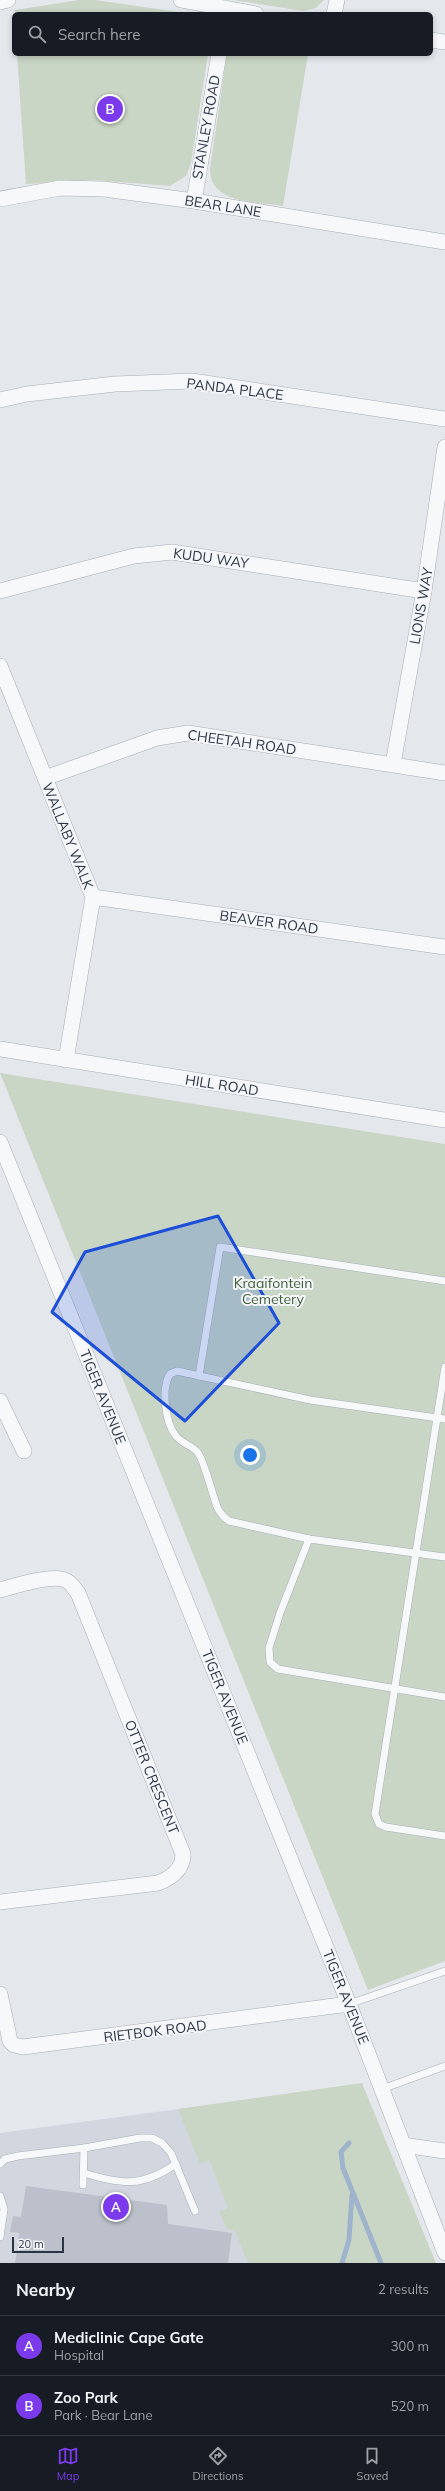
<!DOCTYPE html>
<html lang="en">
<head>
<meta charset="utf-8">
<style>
	:root { --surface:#171b24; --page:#20242c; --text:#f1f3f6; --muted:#9ea1a6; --line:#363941; --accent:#7c3aed }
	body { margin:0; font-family:Mulish,sans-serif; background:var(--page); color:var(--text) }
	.scale { position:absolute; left:12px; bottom:10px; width:52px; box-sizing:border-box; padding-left:4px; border:2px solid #2b3445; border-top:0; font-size:11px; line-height:14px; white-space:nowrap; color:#2b3445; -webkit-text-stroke:3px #f4f6f9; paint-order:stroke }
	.you { position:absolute; left:250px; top:1455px; width:14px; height:14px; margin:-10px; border:3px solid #fff; border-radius:50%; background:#1a73e8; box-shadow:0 0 0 6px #1a73e833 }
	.badge { display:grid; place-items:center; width:26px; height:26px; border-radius:50%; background:var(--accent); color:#fff; font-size:13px; font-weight:700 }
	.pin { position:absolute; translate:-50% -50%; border:2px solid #fff; box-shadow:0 1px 4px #0006 }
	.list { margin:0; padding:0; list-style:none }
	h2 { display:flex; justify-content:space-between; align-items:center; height:52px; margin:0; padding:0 16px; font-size:17px }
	h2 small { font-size:13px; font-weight:400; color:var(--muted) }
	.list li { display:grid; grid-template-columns:26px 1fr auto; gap:12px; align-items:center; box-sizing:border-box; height:60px; padding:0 16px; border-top:1px solid var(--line) }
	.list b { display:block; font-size:15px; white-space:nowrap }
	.list p { margin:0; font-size:13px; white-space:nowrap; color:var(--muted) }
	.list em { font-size:13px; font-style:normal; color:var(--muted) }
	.icon { flex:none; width:22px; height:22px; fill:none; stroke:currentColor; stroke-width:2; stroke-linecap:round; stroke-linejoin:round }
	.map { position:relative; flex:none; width:445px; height:2263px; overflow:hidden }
	.search { position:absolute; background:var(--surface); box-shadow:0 2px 6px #0003; left:12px; right:12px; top:12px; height:44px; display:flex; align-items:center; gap:10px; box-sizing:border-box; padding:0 14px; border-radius:6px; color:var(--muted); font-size:15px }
	.sheet { height:172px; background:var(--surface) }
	nav { display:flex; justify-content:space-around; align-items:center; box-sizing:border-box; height:56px; border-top:1px solid var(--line); background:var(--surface); font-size:11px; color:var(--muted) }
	nav a { display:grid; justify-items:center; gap:2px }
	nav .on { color:var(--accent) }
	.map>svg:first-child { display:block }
	.built { fill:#d2d6de }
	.green { fill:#c9d6c5 }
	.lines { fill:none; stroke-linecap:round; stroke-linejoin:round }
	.stream { stroke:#9fb4cc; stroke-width:5 }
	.building { fill:#bbc0ca }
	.service-casing { stroke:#a9aeb7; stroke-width:8 }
	.minor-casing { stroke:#a9aeb7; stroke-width:16 }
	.service { stroke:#f7f8fa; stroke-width:7 }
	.minor { stroke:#f7f8fa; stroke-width:15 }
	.marked { fill:#1d4ed8; fill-opacity:0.2; stroke:#1d4ed8; stroke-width:3; stroke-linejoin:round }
	.labels { text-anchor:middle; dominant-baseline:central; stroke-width:4; stroke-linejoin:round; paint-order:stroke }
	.street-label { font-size:14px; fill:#2b3445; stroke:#f4f6f9 }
	.park-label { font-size:14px; fill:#3f6138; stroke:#f4f6f9 }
</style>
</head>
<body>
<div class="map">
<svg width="445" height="2263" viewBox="0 0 445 2263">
	<rect width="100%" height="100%" fill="#e4e7ec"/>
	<path class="built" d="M201 2106 256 2263H0V2133Z"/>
	<g class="green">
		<path d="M79 0H95L192 14H15V10Z"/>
		<path d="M234 0H324L316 8 303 11Z"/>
		<path d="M17 54H208L191 163 186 176 170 186 93 180 26 184Z"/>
		<path d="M227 54H308L283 206C258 202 209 204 210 169Z"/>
		<path d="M0 1073 445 1144V1961L368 1990Z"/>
		<path d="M362 2083 436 2263H248L235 2231 227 2229 219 2212 228 2208 209 2160 200 2164 178 2109Z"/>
	</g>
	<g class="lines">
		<g class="stream">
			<path d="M349 2143 341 2152 343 2168 381 2263"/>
			<path d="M342 2263 349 2240 352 2195"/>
		</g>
	</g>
	<path class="building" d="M26 2186 167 2205 168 2224 232 2233 228 2263H15L19 2233 10 2232 13 2216 21 2217Z"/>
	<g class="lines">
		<g class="service-casing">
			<g id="service">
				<path d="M445 1367 375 1814 379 1824 386 1827 445 1836"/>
				<path d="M199 1376 220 1247 445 1281"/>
				<path d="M445 1419 310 1400 177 1371 170 1374C161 1388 165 1423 176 1436 182 1444 192 1445 198 1453 204 1460 213 1497 218 1509L223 1516 229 1521 309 1539 445 1557"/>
				<path d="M309 1539 280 1613 269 1648 270 1662 278 1669 445 1697"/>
				<path d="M349 2004 445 1971"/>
				<path d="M382 2089 445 2066"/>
				<path d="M0 2164 5 2159 18 2156 84 2148 140 2138H152L162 2143 171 2153 195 2211"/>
				<path d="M84 2173C123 2185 142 2187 176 2164"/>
				<path d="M83 2185 84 2148"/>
				<path d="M0 2196 4 2209 0 2237"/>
			</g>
		</g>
		<g class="minor-casing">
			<g id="minor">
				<path d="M181 0 256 14"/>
				<path d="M0 2 8 0"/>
				<path d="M334 14 337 0"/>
				<path d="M431 40 445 42"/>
				<path d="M0 199 60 188 104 189 194 201 445 242"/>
				<path d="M194 201 219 54"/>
				<path d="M0 400 27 394 115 384 192 381 445 419"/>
				<path d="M0 591 134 556 172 552 424 591"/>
				<path d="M0 666 93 897 66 1060"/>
				<path d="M393 764 424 591 445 447"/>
				<path d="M45 778 157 738 188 733 445 773"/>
				<path d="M93 897 445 947"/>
				<path d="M0 1049 445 1120"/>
				<path d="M0 1142 349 2004 445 2253"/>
				<path d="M0 1401 24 1451"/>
				<path d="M0 1590C15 1586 52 1574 65 1580 71 1582 74 1588 78 1593L183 1854C183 1870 171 1878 158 1883L0 1902"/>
				<path d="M0 1994 10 2041 14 2045 23 2047 349 2004"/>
				<path d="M403 2145 445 2151"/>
			</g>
		</g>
		<use href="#service" class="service"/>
		<use href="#minor" class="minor"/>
	</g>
	<path class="marked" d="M218 1216 279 1323 185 1421 52 1312 85 1252Z"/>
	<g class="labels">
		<g class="street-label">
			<text transform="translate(206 127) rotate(-80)">STANLEY ROAD</text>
			<text transform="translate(223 206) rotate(9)">BEAR LANE</text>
			<text transform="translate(235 389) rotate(7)">PANDA PLACE</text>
			<text transform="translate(211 558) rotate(8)">KUDU WAY</text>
			<text transform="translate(421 606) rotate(-80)">LIONS WAY</text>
			<text transform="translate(242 742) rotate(8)">CHEETAH ROAD</text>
			<text transform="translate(68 836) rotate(68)">WALLABY WALK</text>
			<text transform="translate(269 922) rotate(8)">BEAVER ROAD</text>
			<text transform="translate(222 1085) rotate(9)">HILL ROAD</text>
			<text transform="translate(103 1397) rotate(68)">TIGER AVENUE</text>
			<text transform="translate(225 1697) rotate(68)">TIGER AVENUE</text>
			<text transform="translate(152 1777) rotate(68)">OTTER CRESCENT</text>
			<text transform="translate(346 1997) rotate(68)">TIGER AVENUE</text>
			<text transform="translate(155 2031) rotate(-7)">RIETBOK ROAD</text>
		</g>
		<g class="park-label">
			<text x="273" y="1283">Kraaifontein<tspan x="273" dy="16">Cemetery</tspan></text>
		</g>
	</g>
</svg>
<div class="scale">20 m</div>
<div class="you"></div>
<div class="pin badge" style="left:116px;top:2207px">A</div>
<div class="pin badge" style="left:110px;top:109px">B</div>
<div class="search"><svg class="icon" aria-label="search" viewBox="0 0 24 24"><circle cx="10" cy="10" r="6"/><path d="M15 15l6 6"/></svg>Search here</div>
</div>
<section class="sheet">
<h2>Nearby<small>2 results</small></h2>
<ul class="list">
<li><span class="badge">A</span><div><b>Mediclinic Cape Gate</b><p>Hospital</p></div><em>300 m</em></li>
<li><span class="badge">B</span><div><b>Zoo Park</b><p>Park · Bear Lane</p></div><em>520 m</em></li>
</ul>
</section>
<nav>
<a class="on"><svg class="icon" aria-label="map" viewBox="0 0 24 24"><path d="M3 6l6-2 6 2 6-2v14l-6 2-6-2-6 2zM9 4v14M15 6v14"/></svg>Map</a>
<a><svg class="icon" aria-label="directions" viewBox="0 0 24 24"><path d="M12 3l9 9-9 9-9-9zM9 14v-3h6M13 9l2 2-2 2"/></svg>Directions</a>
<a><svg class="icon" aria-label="saved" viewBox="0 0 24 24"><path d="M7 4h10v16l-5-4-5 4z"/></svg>Saved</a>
</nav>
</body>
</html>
